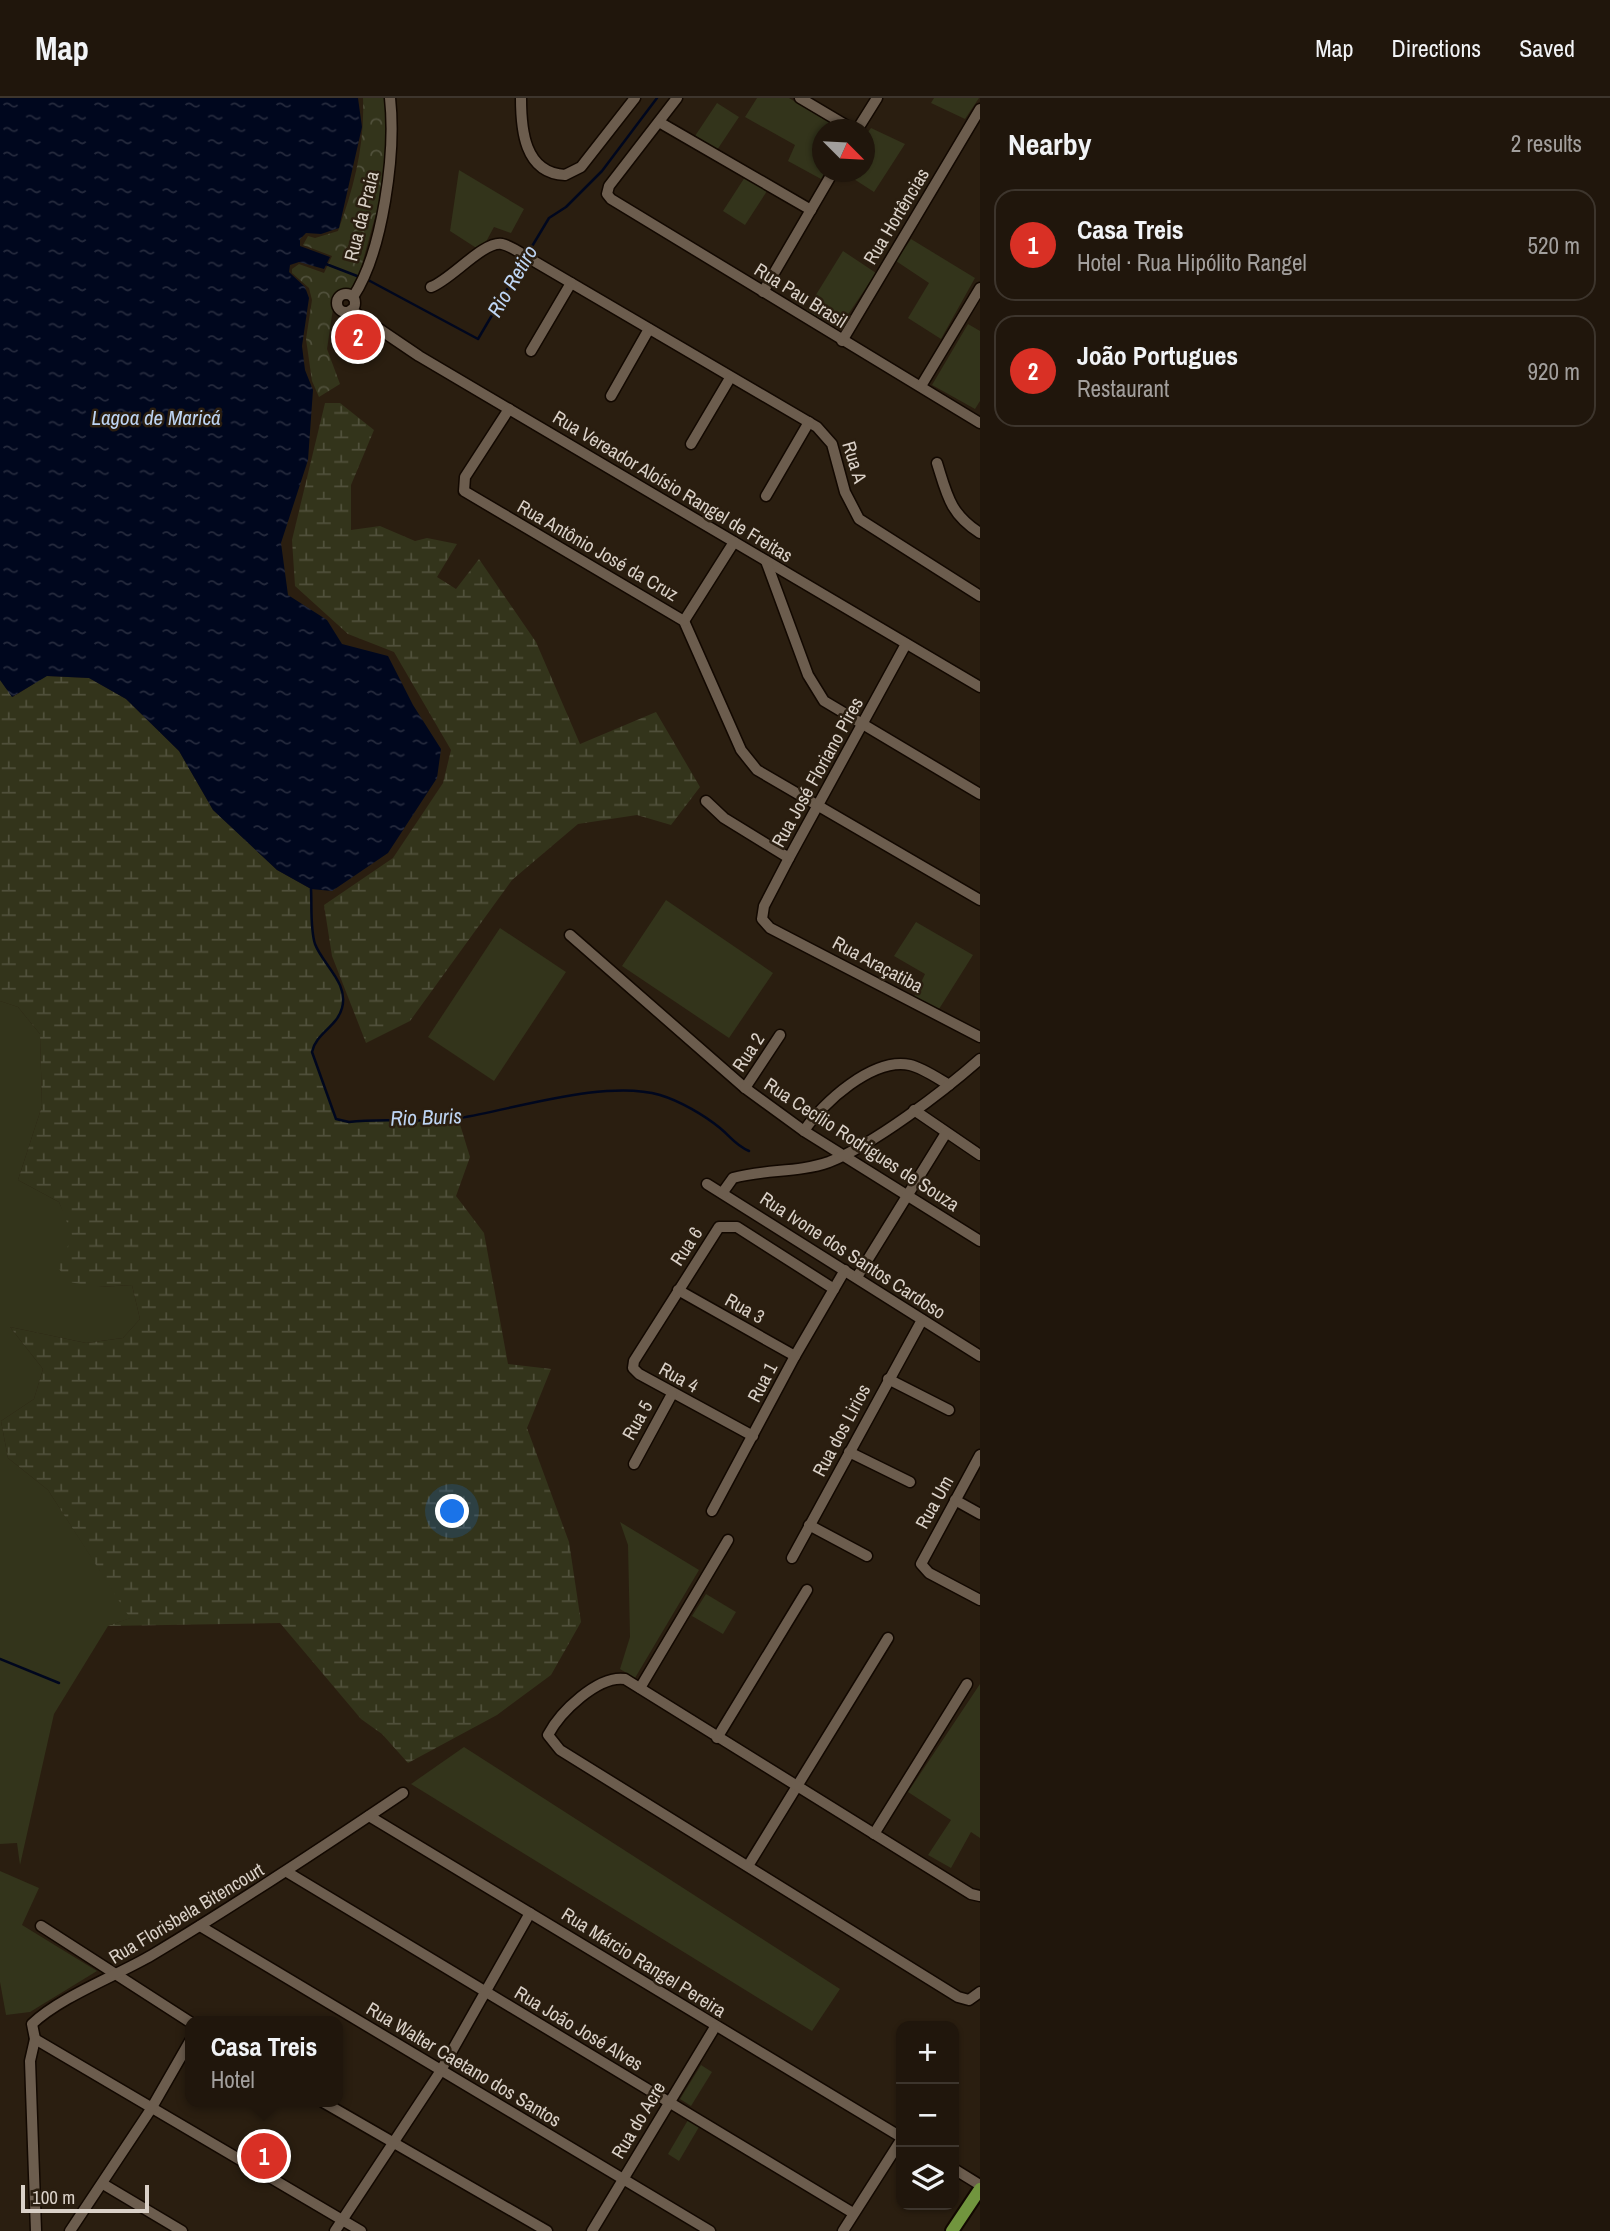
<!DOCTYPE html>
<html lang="en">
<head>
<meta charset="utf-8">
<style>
	:root { --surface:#20160c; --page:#2d231a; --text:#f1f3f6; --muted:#a29f9d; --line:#3d352d; --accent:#d93025 }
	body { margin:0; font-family:"Archivo Narrow",sans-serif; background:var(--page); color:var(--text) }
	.controls { position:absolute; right:21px; bottom:21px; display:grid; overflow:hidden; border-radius:14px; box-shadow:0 2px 5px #0004 }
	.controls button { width:63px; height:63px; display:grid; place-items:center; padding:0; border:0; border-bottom:2px solid var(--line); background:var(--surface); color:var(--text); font:35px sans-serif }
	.compass { position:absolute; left:812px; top:21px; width:63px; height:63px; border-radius:50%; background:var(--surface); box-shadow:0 2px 5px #0004; rotate:114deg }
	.scale { position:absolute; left:21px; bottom:18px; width:128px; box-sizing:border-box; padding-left:7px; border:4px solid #dad1c8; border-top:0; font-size:19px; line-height:24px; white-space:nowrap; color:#dad1c8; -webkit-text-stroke:5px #2a1e10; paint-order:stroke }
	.you { position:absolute; left:453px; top:1414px; width:24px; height:24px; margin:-18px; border:5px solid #fff; border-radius:50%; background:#1a73e8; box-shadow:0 0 0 10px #1a73e833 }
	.badge { display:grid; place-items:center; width:46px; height:46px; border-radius:50%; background:var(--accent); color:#fff; font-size:23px; font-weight:700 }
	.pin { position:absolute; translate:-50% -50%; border:4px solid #fff; box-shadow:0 2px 7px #0006 }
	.popup { position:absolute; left:185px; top:1918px; width:158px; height:91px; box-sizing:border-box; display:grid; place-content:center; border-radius:14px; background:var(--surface); filter:drop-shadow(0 2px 5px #0005); font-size:23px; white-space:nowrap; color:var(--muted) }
	.popup b { font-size:26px; color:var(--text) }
	.popup::after { content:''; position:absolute; left:50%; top:100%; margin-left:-14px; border:14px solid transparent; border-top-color:var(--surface) }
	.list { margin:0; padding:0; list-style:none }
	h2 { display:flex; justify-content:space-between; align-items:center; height:91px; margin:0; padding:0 28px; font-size:30px }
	h2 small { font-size:23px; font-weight:400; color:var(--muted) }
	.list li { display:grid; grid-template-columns:46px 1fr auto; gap:21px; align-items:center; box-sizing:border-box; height:112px; margin:0 14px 14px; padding:0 14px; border:2px solid var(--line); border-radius:21px }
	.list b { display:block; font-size:26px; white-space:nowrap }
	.list p { margin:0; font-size:23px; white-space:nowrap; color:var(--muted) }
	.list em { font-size:23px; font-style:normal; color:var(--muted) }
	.icon { flex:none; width:38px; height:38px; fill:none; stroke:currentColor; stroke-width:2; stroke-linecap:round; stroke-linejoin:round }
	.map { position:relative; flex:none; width:980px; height:2133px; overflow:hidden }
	header { display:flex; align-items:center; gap:42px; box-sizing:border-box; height:98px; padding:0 35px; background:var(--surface); border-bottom:2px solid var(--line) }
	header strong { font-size:33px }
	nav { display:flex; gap:38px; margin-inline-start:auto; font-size:24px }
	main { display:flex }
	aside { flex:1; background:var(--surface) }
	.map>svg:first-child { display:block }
	.grass { fill:#33341b }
	.wetland { fill:url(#wetland-marsh) }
	.park { fill:url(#park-crowns) }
	.water { fill:url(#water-ripples) }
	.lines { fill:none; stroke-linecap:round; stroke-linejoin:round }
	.stream { stroke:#00071e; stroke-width:2.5 }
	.minor-casing { stroke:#120800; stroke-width:13 }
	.major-casing { stroke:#120800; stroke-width:16 }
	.minor { stroke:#6c5d4e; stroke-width:10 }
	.major { stroke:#71953e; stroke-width:12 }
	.labels { text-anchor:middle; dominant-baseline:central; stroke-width:5; stroke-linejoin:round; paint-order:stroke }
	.street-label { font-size:19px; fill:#dad1c8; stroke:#2a1e10 }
	.water-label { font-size:21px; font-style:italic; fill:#bed5f4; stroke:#2a1e10 }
</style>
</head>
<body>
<header>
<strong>Map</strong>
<nav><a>Map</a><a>Directions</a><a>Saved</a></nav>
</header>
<main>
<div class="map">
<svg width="980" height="2133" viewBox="0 0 980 2133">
	<defs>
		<pattern id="wetland-marsh" width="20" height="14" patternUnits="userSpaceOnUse" patternTransform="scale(1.75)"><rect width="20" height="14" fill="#33341b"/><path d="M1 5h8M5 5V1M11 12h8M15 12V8" fill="none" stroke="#50503b"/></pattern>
		<pattern id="park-crowns" width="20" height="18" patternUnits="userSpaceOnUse" patternTransform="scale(1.75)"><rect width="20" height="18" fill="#33341b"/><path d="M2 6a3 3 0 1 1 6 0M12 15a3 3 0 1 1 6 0" fill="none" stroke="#50503b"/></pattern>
		<pattern id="water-ripples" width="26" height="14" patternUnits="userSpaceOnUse" patternTransform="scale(1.75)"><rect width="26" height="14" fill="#00071e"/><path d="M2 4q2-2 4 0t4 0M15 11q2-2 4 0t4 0" fill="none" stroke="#252a3d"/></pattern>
	</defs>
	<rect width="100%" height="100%" fill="#2a1e10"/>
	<g class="grass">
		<path d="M757 0H789L840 31 822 32V74H825L821 81 788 63 795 47 745 19Z"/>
		<path d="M934 0H979L965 21 931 5Z"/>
		<path d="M717 5 739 19 717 52 695 38Z"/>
		<path d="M871 30 905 46 874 94 843 74H864L865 38Z"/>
		<path d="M459 72 524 111 511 135 494 129 481 153 450 133Z"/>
		<path d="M745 79 767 93 745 127 723 113Z"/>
		<path d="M911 141 975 180 941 241 908 220 929 185 896 163Z"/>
		<path d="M843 153 876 175 839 230 806 213Z"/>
		<path d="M968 226 980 233V303L975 311 932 287Z"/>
		<path d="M666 802 773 875 729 940 622 868Z"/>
		<path d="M916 824 973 857 939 911 914 899 925 876 894 858Z"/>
		<path d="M500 830 566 874 494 983 428 939Z"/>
		<path d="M0 903 18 909 40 936 42 1008 18 1082 59 1104 98 1189 132 1187 140 1221 123 1240 86 1245 10 1229 43 1271 34 1301 1 1323 8 1360 48 1392 131 1520 108 1528 54 1616 20 1767 17 1745 0 1746Z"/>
		<path d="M620 1424 699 1472 635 1580 620 1571 630 1539 628 1447Z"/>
		<path d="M706 1496 736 1514 723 1536 692 1518Z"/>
		<path d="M980 1586V1740L971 1734 951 1770 928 1757 951 1722 908 1694Z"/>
		<path d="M464 1649 840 1891 812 1933 411 1686Z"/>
		<path d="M0 1773 39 1790 22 1827 97 1873 30 1914 6 1917 0 1884Z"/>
		<path d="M701 1967 712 1974 691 2008 680 2001Z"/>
		<path d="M688 2022 699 2029 679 2063 668 2056Z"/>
	</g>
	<g class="wetland">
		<path d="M325 305H340L374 332 351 387V432L380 428 415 443 427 440 457 446 437 479 456 491 479 461 536 544 580 646 656 614 700 689 671 727 637 717 578 726 512 782 410 923 366 945 332 858 324 807 393 760 443 685 451 652 394 554 348 536 295 488 292 442Z"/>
		<path d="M46 578 89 580 126 601 179 653 213 712 277 772 311 791C312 808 310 830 315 846 323 867 349 885 342 910 337 928 316 935 312 954L336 1021 349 1024 458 1020 470 1059 456 1098 484 1135 508 1266 551 1271 527 1330 569 1444 581 1524 551 1577 497 1617 408 1665 382 1636 361 1621 280 1525 108 1528 130 1520 48 1392 8 1360 1 1323 34 1301 43 1271 10 1229 86 1245 123 1240 140 1221 132 1187 98 1189 69 1184 56 1167 73 1140 59 1104 18 1082 42 1008 40 936 18 909 0 903V582L13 599Z"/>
	</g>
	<path class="park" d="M363 0H386L388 72 356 188 335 197 327 251 340 286 319 299 312 283 306 241 312 202 309 190 292 175V171L299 166 324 175 332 158 303 147 308 138 315 140 338 133C354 90 365 46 363 0Z"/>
	<path class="water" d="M0 0H358L362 29 339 130 321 136 306 135 300 141V148L330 159 324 171 299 164 290 167 289 174 305 189 309 200 302 248 305 272 313 292 308 362 281 445 288 497 327 522 342 546 388 558 413 607 441 651 437 680 388 755 332 793 311 791 277 772 213 712 179 653 126 601 89 580 47 578 12 599 0 582Z"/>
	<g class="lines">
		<g class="stream">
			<path d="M528 155 549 120 566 109 602 73 657 0"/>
			<path d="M326 166 370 183 478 241 525 161"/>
			<path d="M311 791C312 808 310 830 315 846 323 867 349 885 342 910 337 929 316 935 312 954L336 1021 349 1024C386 1019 424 1026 460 1020 515 1011 607 981 660 997 680 1003 704 1017 720 1030 731 1039 735 1047 749 1053"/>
			<path d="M0 1561 59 1585"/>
		</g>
		<g class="minor-casing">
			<g id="minor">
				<path d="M521 0C521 31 524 75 565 77L581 69 635 0"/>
				<path d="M677 0 609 88 607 96 611 101 980 325"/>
				<path d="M800 0 854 32"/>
				<path d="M659 24 811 112"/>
				<path d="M857 32 877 0"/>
				<path d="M431 189C451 182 483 143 502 146 512 148 523 157 532 162L817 329 832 346 845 394 859 421 980 498"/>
				<path d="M763 194 833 74"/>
				<circle cx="346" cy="205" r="9"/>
				<path d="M353 199C383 154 396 54 390 0"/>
				<path d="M351 212 419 258 980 589"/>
				<path d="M842 243 980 11"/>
				<path d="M531 253 571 185"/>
				<path d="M921 288 980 190"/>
				<path d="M611 298 649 231"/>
				<path d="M509 311 465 379 464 393 684 523 741 652 757 672 980 802"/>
				<path d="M691 346 730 280"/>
				<path d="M937 365C947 397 950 416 980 435"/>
				<path d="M766 398 809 324"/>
				<path d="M766 463 808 577 824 603 980 696"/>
				<path d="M684 523 734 444"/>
				<path d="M906 546 789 760 764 808 762 821 770 830 980 939"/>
				<path d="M706 703 724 720 789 760"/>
				<path d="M570 837 745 990 804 1033 980 1143"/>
				<path d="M745 990 780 937"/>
				<path d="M914 1012 980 1057"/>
				<path d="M804 1033C822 1005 873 959 910 967 923 970 937 980 949 987"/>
				<path d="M707 1086 980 1258"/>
				<path d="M723 1094 733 1080C764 1071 798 1075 829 1064 873 1047 944 993 980 961"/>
				<path d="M857 1179 946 1035"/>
				<path d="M678 1192 795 1258"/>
				<path d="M888 1281 949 1312"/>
				<path d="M753 1338 639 1276 633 1270 634 1263 719 1129H737L834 1191"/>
				<path d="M849 1354 910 1384"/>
				<path d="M980 1357 921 1466 929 1475 980 1502"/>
				<path d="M634 1366 672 1296"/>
				<path d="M955 1402 980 1416"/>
				<path d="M712 1413 795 1258 845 1172"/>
				<path d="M809 1427 867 1458"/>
				<path d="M792 1460 922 1222"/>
				<path d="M640 1590 728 1442"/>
				<path d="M717 1640 807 1492"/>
				<path d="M369 1718 901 2039"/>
				<path d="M874 1736 967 1586"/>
				<path d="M748 1768 888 1540"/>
				<path d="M287 1774 853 2115"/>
				<path d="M980 1798 971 1796 625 1581C598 1577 560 1614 548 1637L560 1652 958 1899 969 1902 980 1894"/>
				<path d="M41 1828 190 1924"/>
				<path d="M200 1828 710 2133"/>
				<path d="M35 1941 32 1926C60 1899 116 1878 152 1857 237 1806 320 1751 403 1695"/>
				<path d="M35 1941 361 2133"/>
				<path d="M35 1941 30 1963 36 2133"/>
				<path d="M323 2004 547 2133"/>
				<path d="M954 2071 980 2087"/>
				<path d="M103 2086 182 2133"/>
				<path d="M70 2133 151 2011 190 1943"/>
				<path d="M335 2133 440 1974 530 1815"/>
				<path d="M592 2133 715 1929"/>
				<path d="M843 2133 901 2042"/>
			</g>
		</g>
		<g class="major-casing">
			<path id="major" d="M952 2133 980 2091"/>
		</g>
		<use href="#minor" class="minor"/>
		<use href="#major" class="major"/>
	</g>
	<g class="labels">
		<g class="street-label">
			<text transform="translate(361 118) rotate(-76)">Rua da Praia</text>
			<text transform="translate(896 118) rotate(-59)">Rua Hortências</text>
			<text transform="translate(801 197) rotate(32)">Rua Pau Brasil</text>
			<text transform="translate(855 364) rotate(73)">Rua A</text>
			<text transform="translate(673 388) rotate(31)">Rua Vereador Aloísio Rangel de Freitas</text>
			<text transform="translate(598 452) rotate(30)">Rua Antônio José da Cruz</text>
			<text transform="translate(817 674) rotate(-61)">Rua José Floriano Pires</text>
			<text transform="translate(878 866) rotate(28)">Rua Araçatiba</text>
			<text transform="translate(748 954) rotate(-57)">Rua 2</text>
			<text transform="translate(862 1046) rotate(33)">Rua Cecílio Rodrigues de Souza</text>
			<text transform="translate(686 1148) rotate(-57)">Rua 6</text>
			<text transform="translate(853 1157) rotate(33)">Rua Ivone dos Santos Cardoso</text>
			<text transform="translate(745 1210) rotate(29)">Rua 3</text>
			<text transform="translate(679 1279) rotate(29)">Rua 4</text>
			<text transform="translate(762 1284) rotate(-62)">Rua 1</text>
			<text transform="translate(637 1322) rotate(-61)">Rua 5</text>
			<text transform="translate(841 1332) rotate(-62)">Rua dos Lirios</text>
			<text transform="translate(934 1404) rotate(-61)">Rua Um</text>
			<text transform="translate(186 1815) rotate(-31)">Rua Florisbela Bitencourt</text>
			<text transform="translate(644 1864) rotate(32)">Rua Márcio Rangel Pereira</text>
			<text transform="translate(579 1930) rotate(31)">Rua João José Alves</text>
			<text transform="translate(464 1966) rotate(31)">Rua Walter Caetano dos Santos</text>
			<text transform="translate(638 2022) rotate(-59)">Rua do Acre</text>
		</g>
		<g class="water-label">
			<text transform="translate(512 183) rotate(-60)">Rio Retiro</text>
			<text x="156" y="319">Lagoa de Maricá</text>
			<text transform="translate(426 1019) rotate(-2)">Rio Buris</text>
		</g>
	</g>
</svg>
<div class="controls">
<button>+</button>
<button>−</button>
<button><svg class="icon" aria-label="layers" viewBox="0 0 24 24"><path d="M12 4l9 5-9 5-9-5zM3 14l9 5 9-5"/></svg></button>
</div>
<svg class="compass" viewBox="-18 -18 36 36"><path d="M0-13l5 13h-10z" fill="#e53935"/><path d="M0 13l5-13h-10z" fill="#a29f9d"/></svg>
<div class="scale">100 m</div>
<div class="you"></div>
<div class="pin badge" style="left:264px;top:2058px">1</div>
<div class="popup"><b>Casa Treis</b>Hotel</div>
<div class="pin badge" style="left:358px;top:239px">2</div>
</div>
<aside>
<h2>Nearby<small>2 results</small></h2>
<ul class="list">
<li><span class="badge">1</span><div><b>Casa Treis</b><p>Hotel · Rua Hipólito Rangel</p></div><em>520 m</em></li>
<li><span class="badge">2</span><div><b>João Portugues</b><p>Restaurant</p></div><em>920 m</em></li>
</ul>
</aside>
</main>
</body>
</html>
